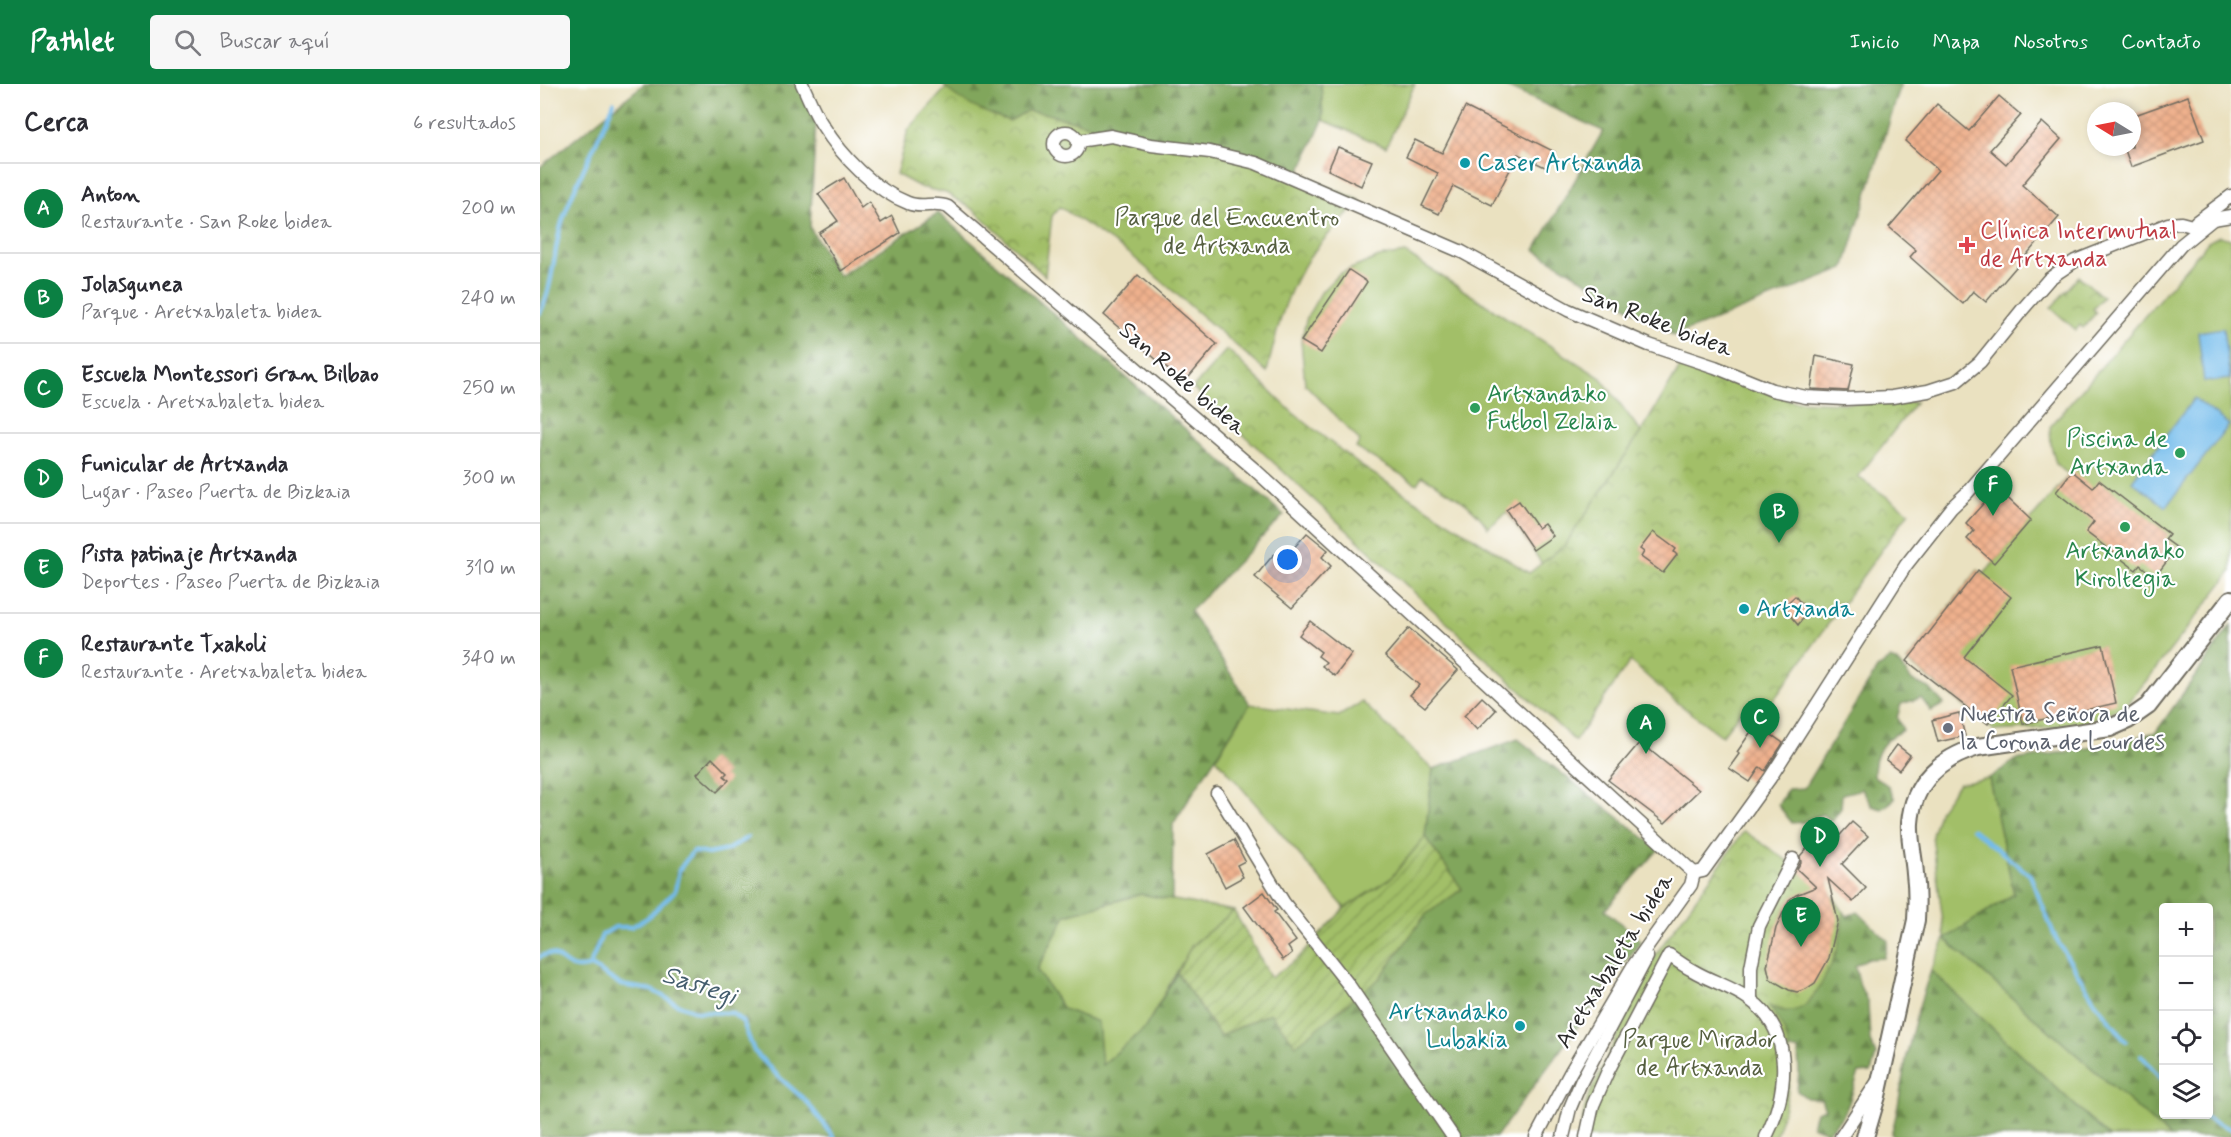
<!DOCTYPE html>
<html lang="es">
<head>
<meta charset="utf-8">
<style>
	:root { --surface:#fff; --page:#f7f7f7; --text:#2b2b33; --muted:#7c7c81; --line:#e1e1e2; --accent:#0b8043 }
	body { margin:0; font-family:Mynerve,sans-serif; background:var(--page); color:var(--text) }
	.controls { position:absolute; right:18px; bottom:18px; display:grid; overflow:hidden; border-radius:6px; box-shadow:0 3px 9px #0003 }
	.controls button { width:54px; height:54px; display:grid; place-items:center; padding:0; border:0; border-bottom:2px solid var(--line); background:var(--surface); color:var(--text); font:30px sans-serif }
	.compass { position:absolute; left:1547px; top:18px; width:54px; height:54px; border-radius:50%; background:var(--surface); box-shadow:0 3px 9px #0003; rotate:280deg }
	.you { position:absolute; left:748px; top:476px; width:21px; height:21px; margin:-15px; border:4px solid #fff; border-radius:50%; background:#1a73e8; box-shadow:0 0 0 9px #1a73e833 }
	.badge { display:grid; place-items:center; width:39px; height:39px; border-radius:50%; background:var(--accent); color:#fff; font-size:20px; font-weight:700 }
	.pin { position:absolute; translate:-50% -50px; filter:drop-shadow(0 2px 3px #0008) }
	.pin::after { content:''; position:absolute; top:32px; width:21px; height:18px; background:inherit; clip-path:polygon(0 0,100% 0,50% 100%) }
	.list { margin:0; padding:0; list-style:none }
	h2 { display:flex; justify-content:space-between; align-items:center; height:78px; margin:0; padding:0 24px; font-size:26px }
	h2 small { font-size:20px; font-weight:400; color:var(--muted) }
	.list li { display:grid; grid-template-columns:39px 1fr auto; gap:18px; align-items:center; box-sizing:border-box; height:90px; padding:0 24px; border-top:2px solid var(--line) }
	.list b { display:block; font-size:22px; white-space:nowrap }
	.list p { margin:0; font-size:20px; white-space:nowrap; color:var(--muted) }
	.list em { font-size:20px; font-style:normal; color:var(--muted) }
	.icon { flex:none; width:33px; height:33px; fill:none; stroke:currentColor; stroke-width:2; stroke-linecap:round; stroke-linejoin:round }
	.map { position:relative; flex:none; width:1691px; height:1053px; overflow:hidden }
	header { display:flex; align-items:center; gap:36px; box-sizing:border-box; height:84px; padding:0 30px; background:var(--accent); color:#fff }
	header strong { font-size:28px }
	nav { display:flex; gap:33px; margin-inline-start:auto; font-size:21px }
	.search { width:420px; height:54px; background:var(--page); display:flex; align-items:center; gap:15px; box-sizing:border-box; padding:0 21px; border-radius:6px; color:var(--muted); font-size:22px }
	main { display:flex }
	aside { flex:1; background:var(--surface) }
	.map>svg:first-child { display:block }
	.grass { fill:#a2bf67; stroke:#667549; stroke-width:1.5 }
	.forest { fill:url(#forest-firs); stroke:#566844; stroke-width:1.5; fill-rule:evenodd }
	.park { fill:url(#park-crowns); stroke:#667549; stroke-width:1.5 }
	.garden { fill:url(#garden-furrows); stroke:#667549; stroke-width:1.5 }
	.water { fill:#72bbeb; stroke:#4e738b; stroke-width:1.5 }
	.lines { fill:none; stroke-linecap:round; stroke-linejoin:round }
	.stream { stroke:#72bbeb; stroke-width:4 }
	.building { fill:url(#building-cross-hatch) }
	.street-casing { stroke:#6e6b5f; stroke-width:15 }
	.secondary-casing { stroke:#6e6b5f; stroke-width:20 }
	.street { stroke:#fff; stroke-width:12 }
	.secondary { stroke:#fff; stroke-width:16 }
	.culture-dot { fill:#0f9aa8; stroke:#fff; stroke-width:2 }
	.health-dot { fill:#e0444e; stroke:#fff; stroke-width:2 }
	.leisure-dot { fill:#2e9e5b; stroke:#fff; stroke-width:2 }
	.worship-dot { fill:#6b7280; stroke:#fff; stroke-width:2 }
	.labels { text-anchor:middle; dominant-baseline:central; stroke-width:4.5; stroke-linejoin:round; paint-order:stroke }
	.culture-label { font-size:24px; fill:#0d838f; stroke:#fff; text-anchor:start }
	.park-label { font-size:24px; fill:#555f40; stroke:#fff }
	.health-label { font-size:24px; fill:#be3a42; stroke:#fff; text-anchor:start }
	.street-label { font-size:24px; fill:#2b2b2b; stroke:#fff }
	.leisure-label { font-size:24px; fill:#27864d; stroke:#fff; text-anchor:start }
	.worship-label { font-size:24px; fill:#5b616d; stroke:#fff; text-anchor:start }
	.water-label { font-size:26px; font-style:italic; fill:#445d6e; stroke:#fff }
</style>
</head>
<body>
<header>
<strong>Pathlet</strong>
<div class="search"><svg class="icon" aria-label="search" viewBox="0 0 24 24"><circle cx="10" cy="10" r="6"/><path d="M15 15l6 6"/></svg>Buscar aquí</div>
<nav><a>Inicio</a><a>Mapa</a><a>Nosotros</a><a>Contacto</a></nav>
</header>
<main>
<aside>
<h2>Cerca<small>6 resultados</small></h2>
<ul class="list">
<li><span class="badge">A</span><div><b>Anton</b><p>Restaurante · San Roke bidea</p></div><em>200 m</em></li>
<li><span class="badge">B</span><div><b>Jolasgunea</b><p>Parque · Aretxabaleta bidea</p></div><em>240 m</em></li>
<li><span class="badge">C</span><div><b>Escuela Montessori Gran Bilbao</b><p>Escuela · Aretxabaleta bidea</p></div><em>250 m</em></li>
<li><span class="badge">D</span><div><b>Funicular de Artxanda</b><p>Lugar · Paseo Puerta de Bizkaia</p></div><em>300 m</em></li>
<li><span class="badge">E</span><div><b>Pista patinaje Artxanda</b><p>Deportes · Paseo Puerta de Bizkaia</p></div><em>310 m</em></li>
<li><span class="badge">F</span><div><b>Restaurante Txakoli</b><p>Restaurante · Aretxabaleta bidea</p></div><em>340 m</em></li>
</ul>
</aside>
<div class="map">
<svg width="1691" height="1053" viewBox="0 0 1691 1053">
	<defs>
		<pattern id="forest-firs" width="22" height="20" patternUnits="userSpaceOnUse" patternTransform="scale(1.5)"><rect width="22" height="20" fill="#81a65c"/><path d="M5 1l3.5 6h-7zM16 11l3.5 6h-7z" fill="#6a874c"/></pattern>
		<pattern id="park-crowns" width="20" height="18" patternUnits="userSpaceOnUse" patternTransform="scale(1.5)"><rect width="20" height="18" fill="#a2bf67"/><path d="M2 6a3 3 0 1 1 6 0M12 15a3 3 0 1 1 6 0" fill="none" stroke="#849b55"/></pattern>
		<pattern id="garden-furrows" width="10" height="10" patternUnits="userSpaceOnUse" patternTransform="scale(1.5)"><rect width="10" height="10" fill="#a2bf67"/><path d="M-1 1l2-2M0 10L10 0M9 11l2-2" fill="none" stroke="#849b55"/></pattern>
		<pattern id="building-cross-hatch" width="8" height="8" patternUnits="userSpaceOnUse" patternTransform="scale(1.5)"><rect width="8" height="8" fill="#efb18d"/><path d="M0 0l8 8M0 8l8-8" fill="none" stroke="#cd987a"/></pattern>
	</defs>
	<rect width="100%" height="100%" fill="#fff"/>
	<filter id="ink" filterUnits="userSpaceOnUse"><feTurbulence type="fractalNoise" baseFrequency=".0167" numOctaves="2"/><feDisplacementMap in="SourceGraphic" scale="12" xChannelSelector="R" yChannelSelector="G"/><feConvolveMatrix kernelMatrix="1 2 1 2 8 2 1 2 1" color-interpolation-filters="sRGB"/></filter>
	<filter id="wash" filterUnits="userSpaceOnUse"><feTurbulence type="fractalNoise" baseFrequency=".008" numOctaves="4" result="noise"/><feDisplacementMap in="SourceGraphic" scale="24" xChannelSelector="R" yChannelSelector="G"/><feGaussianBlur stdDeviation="1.35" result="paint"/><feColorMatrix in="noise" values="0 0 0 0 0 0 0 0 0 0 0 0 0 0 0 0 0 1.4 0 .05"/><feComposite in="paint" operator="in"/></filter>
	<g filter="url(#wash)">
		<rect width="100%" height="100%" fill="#eae1c0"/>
		<g class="grass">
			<path d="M781 0H875L846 63 783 36Z"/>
			<path d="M1679 152 1691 155V488L1611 591 1584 623 1535 642 1455 647 1367 577 1438 486 1444 490 1529 391 1516 380 1511 361 1510 343 1668 158Z"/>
			<path d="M865 169 1061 294 1101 348 1025 461 1002 480 967 428 948 444C932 419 907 407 882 392L877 400 816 364 820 357 765 300 761 257 767 233 782 207 799 190 839 173Z"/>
			<path d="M822 618 893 685 885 753 850 795 805 824 676 674 710 620 799 632Z"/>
			<path d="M1449 694 1474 810 1405 855 1630 1053H1569L1391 887 1405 855 1392 751 1400 725 1419 699Z"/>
			<path d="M601 810 694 827 652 861 605 944 561 982 558 938 523 925 497 886 526 831Z"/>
		</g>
		<g class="forest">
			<path d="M104 0H258L276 38 270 144 299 192 398 129 744 431 650 527 710 620 633 740 632 816 601 810 526 831 497 886 523 925 558 938 562 981 605 944 637 889 680 952 730 929 840 894 885 831 922 805 885 753 893 685 978 655 1119 765 1065 826 1101 857 956 1053H0V83Z"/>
			<path d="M403 0H781L783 36 759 90 707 69 556 43 503 29 487 27 470 37C448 30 416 21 403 0Z"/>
			<path d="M960 0H1361L1304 185 1134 252 995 166 1063 47Z"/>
			<path d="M1691 541V1053H1630L1405 855 1474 810 1449 694 1476 676 1572 660 1616 648ZM1624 824H1668V1030H1624Z"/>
			<path d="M1350 575 1358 578 1372 597 1389 604 1404 620 1391 627 1381 614 1361 620 1357 634 1363 646C1342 656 1334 669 1334 692L1347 701 1355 715 1342 725 1332 722 1322 705 1302 710 1301 724 1292 737 1282 730 1265 738 1252 739 1238 721 1248 705 1264 704 1337 585Z"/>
			<path d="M1303 827 1307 832 1318 828 1348 857 1344 874 1326 875 1315 882 1320 902 1328 919 1330 957 1336 971 1331 988 1319 989C1308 1017 1312 1026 1287 1048L1272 1042 1276 1028 1285 1025 1281 1015 1267 1014 1257 1007 1259 988 1258 966H1249L1242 942 1227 921 1278 904 1296 868Z"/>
			<path d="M1391 887 1569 1053H1355L1351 1050C1358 1029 1360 1008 1364 986 1370 954 1379 918 1391 887Z"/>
		</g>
		<g class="park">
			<path d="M406 4C425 21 446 30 470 37L487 27 503 29 556 43 707 69 820 116C805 132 790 148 776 165 747 200 737 245 727 288L590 170 520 123 512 132 505 192 434 126 406 109 380 103 356 90 368 46Z"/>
			<path d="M1539 192 1563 213 1553 225 1556 229 1543 244 1540 241 1536 246 1511 224Z"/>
			<path d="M687 265 752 328 821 382 989 489 1025 461 1101 348 1142 280 1254 317 1305 319 1376 318 1318 393 1369 428 1217 639 1201 627 1182 652 1135 617 1090 577 1035 657 653 304Z"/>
			<path d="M1204 747 1248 777 1294 814 1303 827C1302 841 1301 856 1296 869 1291 883 1276 913 1264 922 1253 930 1239 927 1229 922 1233 929 1239 935 1242 942 1258 975 1248 1020 1235 1053H1039L1047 1015 1116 870Z"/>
		</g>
		<path class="garden" d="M885 753 922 805 885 831 840 894 756 961 730 929 680 952 637 889 652 861 694 827 731 894 758 874 805 824 850 795Z"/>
		<g class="water">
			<path d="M1683 244 1690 295 1664 298 1658 248Z"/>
			<path d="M1654 314 1689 341 1626 423 1592 397Z"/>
		</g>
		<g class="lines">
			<g class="stream">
				<path d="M0 229C14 200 13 168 22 138 35 97 58 59 74 18"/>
				<path d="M1432 745 1490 791 1516 855 1558 922 1586 957"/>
				<path d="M0 873C14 864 20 878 32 883 37 885 43 884 48 883L50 881 81 901 112 906 137 920 158 928 192 929 203 938 214 967 239 993 266 1017 294 1053"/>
				<path d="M50 881 62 851 75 843H91L107 834 135 807 139 786 153 767 168 770 187 766 208 753"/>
				<path d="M1601 971 1624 998"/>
				<path d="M1657 1030 1691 1045"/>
			</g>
		</g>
		<g id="blocks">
			<g class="building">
				<path d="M1459 12 1481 31 1450 66 1466 80 1502 38 1521 55 1482 101 1519 133 1446 218 1433 207 1423 220 1370 173 1376 166 1349 143 1398 86 1365 57 1397 20 1429 47Z"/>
				<path d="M1648 12 1664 56 1591 83 1584 63H1592V32Z"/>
				<path d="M925 23 1015 68 1007 84 978 70 952 121 913 102 899 130 882 122 898 89 866 73 875 56 902 69Z"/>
				<path d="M798 63 832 77 821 102 788 86Z"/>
				<path d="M304 94 321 124 329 118 341 139 352 132 360 149 301 187 279 149 298 137 278 110Z"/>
				<path d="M809 186 827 198 781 269 761 257Z"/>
				<path d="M598 191 677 260 644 299 564 231Z"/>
				<path d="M1276 272 1314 280 1308 307 1271 305Z"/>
				<path d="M1532 387 1553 404 1559 396 1629 450 1625 455 1637 464 1615 493 1600 481 1596 486 1546 448 1554 438 1516 408Z"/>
				<path d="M1457 404 1491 436 1454 479 1427 455 1434 447 1426 439Z"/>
				<path d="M979 417 998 444 1004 440 1013 452 993 466 966 426Z"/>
				<path d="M1113 448 1136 465 1134 468 1137 471 1123 489 1101 473 1104 468 1100 465Z"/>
				<path d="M767 449 788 466 782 473 791 482 752 524 715 493 734 470 742 477Z"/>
				<path d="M1438 486 1471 513 1424 573 1472 611 1448 640 1367 577Z"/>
				<path d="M1255 512 1268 528 1258 541 1243 523Z"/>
				<path d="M770 537 812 570 795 592 782 582 786 578 778 572 781 568 759 551Z"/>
				<path d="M869 544 918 586 885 623 870 611 879 601 845 572Z"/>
				<path d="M1563 561 1576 619 1483 640 1470 582Z"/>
				<path d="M942 613 956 626 937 646 924 632Z"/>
				<path d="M1419 629 1425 652 1398 658 1392 636Z"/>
				<path d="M1225 634 1229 649 1243 659 1225 687 1220 683 1210 698 1189 684 1199 670 1197 668 1217 639 1220 641Z"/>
				<path d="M1100 658 1159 706 1125 739 1068 696Z"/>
				<path d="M1357 661 1370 671 1359 686 1346 676Z"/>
				<path d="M172 674 187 689 184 692 189 696 177 708 157 690Z"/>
				<path d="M1312 738 1328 752 1302 780 1326 804 1313 818 1288 795 1298 837 1289 874 1275 899 1266 905 1257 908 1249 906 1230 895 1227 882 1236 844 1249 816 1256 811 1276 803 1257 785 1261 778 1260 772 1280 750 1291 761Z"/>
				<path d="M694 756 705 777 697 781 703 793 685 803 668 770Z"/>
				<path d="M724 808 737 826 734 828 756 857 748 863 752 869 743 876 704 823Z"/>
			</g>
		</g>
	</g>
	<g filter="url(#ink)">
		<use href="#blocks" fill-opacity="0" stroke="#6e6b5f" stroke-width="1.5"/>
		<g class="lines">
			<g class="street-casing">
				<g id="street">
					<path d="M262 0C269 14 274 29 283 42 302 72 334 106 368 119 382 125 394 117 408 123L714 385 1154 789"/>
					<circle cx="526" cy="60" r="12"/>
					<path d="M538 57 571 52 611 61 670 68 716 79 922 168 1028 226 1109 261 1175 283 1232 306 1266 313 1304 315 1352 313 1388 307 1416 298 1440 278 1482 226 1509 195 1520 187 1535 177 1628 140 1641 139 1652 142"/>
					<path d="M1656 138 1691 112"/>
					<path d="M677 709 744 819 808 900 913 1053"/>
					<path d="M1154 789 1163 787 1230 694 1366 481 1411 424 1427 409 1641 161 1673 135 1691 132"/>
					<path d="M1211 916V883L1219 842 1253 775"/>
					<path d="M996 1053 1030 989 1093 882 1151 801 1154 789"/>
					<path d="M1023 1053 1030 1024 1041 998 1107 873"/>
					<path d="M1046 1053 1053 1021 1068 987 1129 871C1136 876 1144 882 1152 886 1170 897 1192 903 1209 915 1255 947 1248 1009 1226 1053"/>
					<path d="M1301 1053 1338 997"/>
				</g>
			</g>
			<g class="secondary-casing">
				<path id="secondary" d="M1325 1053 1337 1012 1376 836C1377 820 1377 805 1375 790 1374 773 1369 756 1370 739 1373 698 1401 674 1438 663L1570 644 1588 636 1608 622 1691 515"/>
			</g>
			<use href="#street" class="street"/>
			<use href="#secondary" class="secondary"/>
		</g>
	</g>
	<g class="culture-dot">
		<circle cx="925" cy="79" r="6"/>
		<circle cx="1204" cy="525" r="6"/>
		<circle cx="980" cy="942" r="6"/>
	</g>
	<path class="health-dot" d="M1424 152h6v6h6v6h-6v6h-6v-6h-6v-6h6z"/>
	<g class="leisure-dot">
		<circle cx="935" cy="324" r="6"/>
		<circle cx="1640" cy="369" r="6"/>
		<circle cx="1585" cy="443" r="6"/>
	</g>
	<circle class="worship-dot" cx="1408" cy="644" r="6"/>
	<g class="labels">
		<g class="culture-label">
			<text x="937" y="79">Caser Artxanda</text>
			<text x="1216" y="525">Artxanda</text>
			<text x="968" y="928" text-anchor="end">Artxandako<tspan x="968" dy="28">Lubakia</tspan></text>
		</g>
		<g class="park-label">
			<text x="687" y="134">Parque del Encuentro<tspan x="687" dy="28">de Artxanda</tspan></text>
			<text x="1160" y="956">Parque Mirador<tspan x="1160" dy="28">de Artxanda</tspan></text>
		</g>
		<g class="health-label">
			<text x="1440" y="147">Clínica Intermutual<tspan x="1440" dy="28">de Artxanda</tspan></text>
		</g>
		<g class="street-label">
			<text transform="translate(1117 238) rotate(21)">San Roke bidea</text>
			<text transform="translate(642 295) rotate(41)">San Roke bidea</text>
			<text transform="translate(1075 877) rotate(-58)">Aretxabaleta bidea</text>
		</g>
		<g class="leisure-label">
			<text x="947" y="310">Artxandako<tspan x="947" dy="28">Futbol Zelaia</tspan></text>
			<text x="1628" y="355" text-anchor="end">Piscina de<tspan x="1628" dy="28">Artxanda</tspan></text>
			<text x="1585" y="467" text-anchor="middle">Artxandako<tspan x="1585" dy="28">Kiroltegia</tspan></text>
		</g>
		<g class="worship-label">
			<text x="1420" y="630">Nuestra Señora de<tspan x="1420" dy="28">la Corona de Lourdes</tspan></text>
		</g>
		<g class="water-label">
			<text transform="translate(159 902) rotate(18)">Sastegi</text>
		</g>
	</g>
</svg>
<div class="controls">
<button>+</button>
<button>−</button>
<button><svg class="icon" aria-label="locate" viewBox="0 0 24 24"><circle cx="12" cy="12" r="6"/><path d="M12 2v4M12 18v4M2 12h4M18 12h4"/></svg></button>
<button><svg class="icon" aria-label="layers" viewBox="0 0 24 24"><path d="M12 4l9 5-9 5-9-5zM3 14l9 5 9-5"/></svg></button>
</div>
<svg class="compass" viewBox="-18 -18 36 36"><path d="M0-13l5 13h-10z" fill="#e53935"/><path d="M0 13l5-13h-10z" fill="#7c7c81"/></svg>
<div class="you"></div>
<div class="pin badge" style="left:1106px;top:670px">A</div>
<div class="pin badge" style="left:1239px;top:459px">B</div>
<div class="pin badge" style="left:1220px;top:664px">C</div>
<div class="pin badge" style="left:1280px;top:783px">D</div>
<div class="pin badge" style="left:1261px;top:863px">E</div>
<div class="pin badge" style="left:1453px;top:432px">F</div>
</div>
</main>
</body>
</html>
